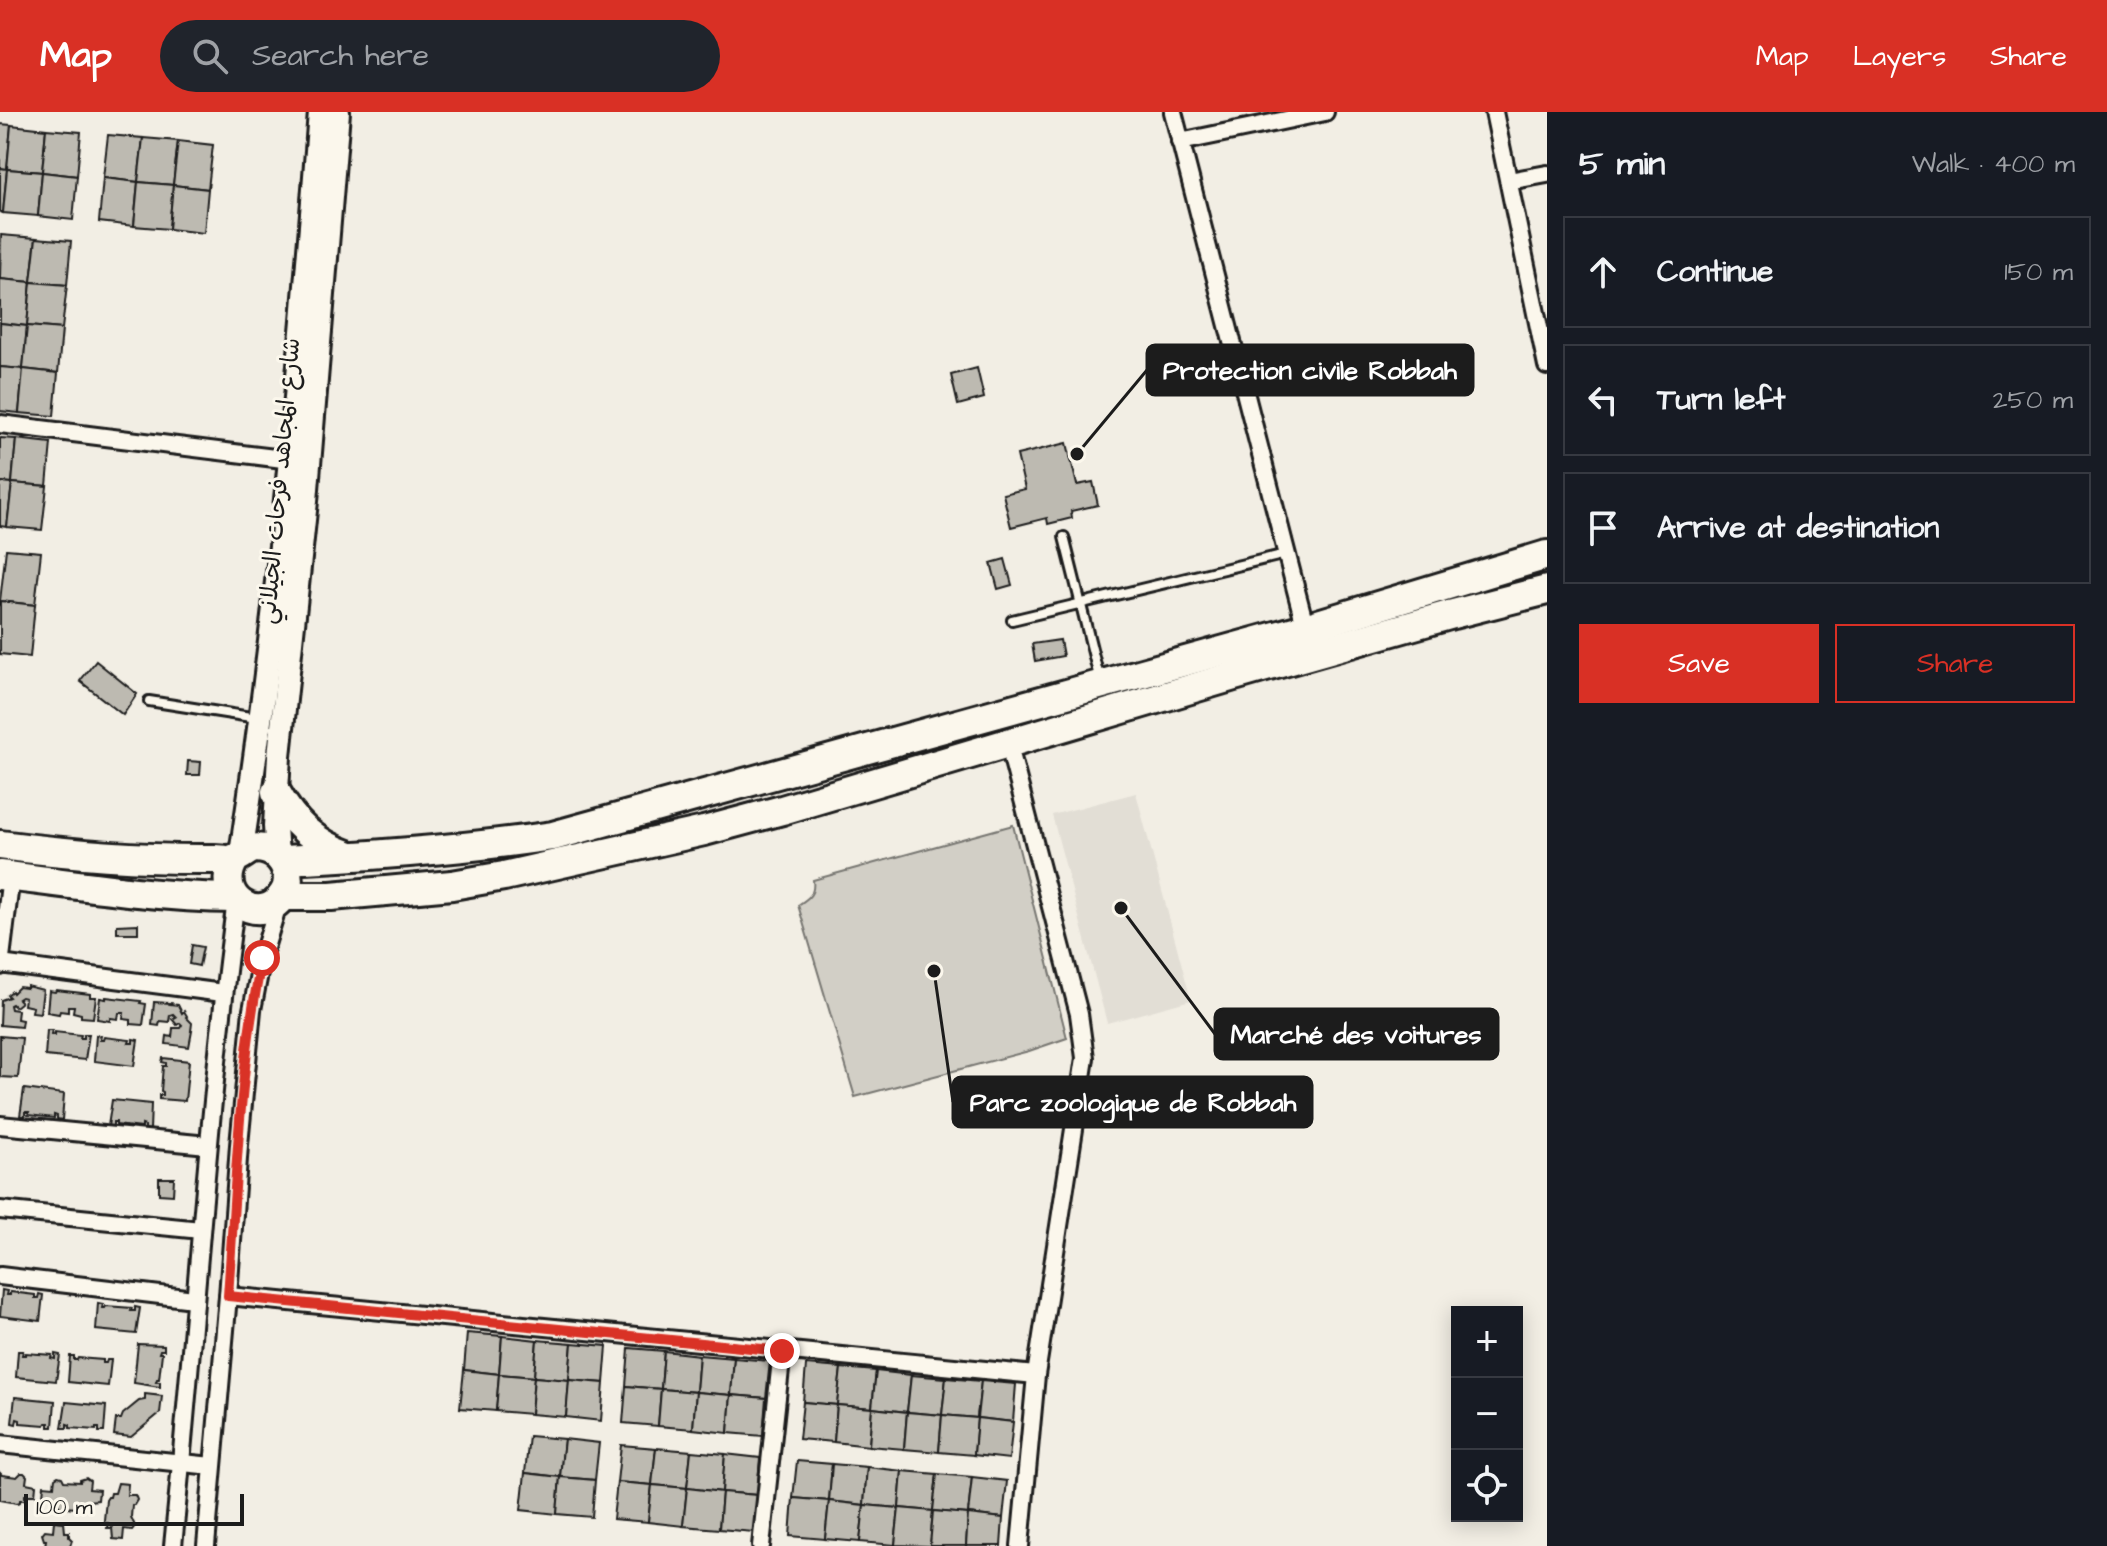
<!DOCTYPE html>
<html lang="en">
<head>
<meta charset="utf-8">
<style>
	:root { --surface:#171b24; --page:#20242c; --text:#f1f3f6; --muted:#9ea1a6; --line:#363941; --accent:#d93025 }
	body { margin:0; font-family:"Architects Daughter","Playpen Sans Arabic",sans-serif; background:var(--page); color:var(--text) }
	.controls { position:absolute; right:24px; bottom:24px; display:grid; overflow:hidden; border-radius:0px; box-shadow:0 4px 20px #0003 }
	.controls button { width:72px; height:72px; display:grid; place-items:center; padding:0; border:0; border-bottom:2px solid var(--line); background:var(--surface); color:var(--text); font:40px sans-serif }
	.scale { position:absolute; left:24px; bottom:20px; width:220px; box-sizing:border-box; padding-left:8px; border:4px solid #1c1c1c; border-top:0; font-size:22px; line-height:28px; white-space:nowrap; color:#1c1c1c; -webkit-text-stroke:6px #fbf7ec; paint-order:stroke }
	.stop { position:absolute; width:24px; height:24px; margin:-18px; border:6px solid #d93025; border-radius:50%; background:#fff }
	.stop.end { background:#d93025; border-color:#fff; box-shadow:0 2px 8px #0008 }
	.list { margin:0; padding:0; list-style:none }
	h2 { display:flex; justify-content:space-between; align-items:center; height:104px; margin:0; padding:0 32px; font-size:34px }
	h2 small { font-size:26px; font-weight:400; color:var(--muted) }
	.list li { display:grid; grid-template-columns:52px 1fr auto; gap:24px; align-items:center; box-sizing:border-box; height:112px; margin:0 16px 16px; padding:0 16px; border:2px solid var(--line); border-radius:0px }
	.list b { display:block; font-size:30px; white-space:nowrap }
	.list em { font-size:26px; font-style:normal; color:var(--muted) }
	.actions { display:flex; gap:16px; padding:24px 32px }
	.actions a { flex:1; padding:18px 0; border:2px solid var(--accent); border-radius:0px; text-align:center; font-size:28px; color:var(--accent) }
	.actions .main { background:var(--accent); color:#fff }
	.icon { flex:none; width:44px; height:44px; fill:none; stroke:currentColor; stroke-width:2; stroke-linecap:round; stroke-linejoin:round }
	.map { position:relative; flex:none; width:1547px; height:1434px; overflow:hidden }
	header { display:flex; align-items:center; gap:48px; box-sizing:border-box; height:112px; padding:0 40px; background:var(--accent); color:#fff }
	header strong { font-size:38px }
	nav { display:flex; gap:44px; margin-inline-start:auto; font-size:28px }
	.search { width:560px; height:72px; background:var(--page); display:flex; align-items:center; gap:20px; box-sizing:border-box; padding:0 28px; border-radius:44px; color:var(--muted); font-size:30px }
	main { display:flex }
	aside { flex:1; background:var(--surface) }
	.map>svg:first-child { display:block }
	.built { fill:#e2ded5 }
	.green { fill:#d2cfc6; stroke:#777671; stroke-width:2 }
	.building { fill:#bdbab1; stroke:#1c1c1c; stroke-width:2 }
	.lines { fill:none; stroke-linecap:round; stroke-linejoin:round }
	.lane-casing { stroke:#1c1c1c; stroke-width:14 }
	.street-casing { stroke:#1c1c1c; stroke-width:22 }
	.secondary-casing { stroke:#1c1c1c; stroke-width:28 }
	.highway-casing { stroke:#1c1c1c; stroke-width:34 }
	.lane { stroke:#fbf7ec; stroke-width:8 }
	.street { stroke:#fbf7ec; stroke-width:16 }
	.secondary { stroke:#fbf7ec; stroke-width:22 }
	.highway { stroke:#fbf7ec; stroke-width:28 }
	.route { stroke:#d93025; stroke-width:10 }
	.labels { text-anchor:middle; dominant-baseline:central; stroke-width:6; stroke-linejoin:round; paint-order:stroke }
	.street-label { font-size:24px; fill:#1c1c1c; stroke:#fbf7ec }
	.leader { fill:none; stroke:#1c1c1c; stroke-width:3 }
	.callout-dot { fill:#1c1c1c; stroke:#fbf7ec; stroke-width:3 }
	.callout { fill:#1c1c1c; stroke:#1c1c1c; stroke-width:3 }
	.callout-label { font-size:26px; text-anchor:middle; font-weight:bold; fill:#fff }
</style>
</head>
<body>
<header>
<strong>Map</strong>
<div class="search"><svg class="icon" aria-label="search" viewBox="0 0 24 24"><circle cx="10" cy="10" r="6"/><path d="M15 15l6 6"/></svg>Search here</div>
<nav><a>Map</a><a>Layers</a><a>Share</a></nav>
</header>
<main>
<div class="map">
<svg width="1547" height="1434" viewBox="0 0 1547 1434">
	<rect width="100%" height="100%" fill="#f2eee4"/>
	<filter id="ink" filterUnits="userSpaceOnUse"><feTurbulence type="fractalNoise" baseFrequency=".0125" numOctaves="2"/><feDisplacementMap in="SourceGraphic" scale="16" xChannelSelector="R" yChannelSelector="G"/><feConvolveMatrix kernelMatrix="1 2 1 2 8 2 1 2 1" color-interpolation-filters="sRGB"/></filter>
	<g filter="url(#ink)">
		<path class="built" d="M1136 681 1191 888 1107 911 1052 703Z"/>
		<path class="green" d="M1013 713 1067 926 1029 939 855 985 798 793C809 786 815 782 813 768Z"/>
		<g class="building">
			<path d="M0 12 11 13 7 57 0 56Z"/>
			<path d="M11 13 46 17 42 60 7 57Z"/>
			<path d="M46 17 81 20 77 64 42 60Z"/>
			<path d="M108 23 143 26 138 70 103 66Z"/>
			<path d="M143 26 178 29 173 73 138 70Z"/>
			<path d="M178 29 213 33 208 77 173 73Z"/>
			<path d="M0 56 7 57 3 101 0 100Z"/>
			<path d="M7 57 42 60 38 104 3 101Z"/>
			<path d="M42 60 77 64 73 108 38 104Z"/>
			<path d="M103 66 138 70 134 114 99 110Z"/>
			<path d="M138 70 173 73 169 117 134 114Z"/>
			<path d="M173 73 208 77 204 121 169 117Z"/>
			<path d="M1 123 36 126 31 170 0 167Z"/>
			<path d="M36 126 71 129 67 173 31 170Z"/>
			<path d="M0 167 31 170 27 214 0 211Z"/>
			<path d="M31 170 67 173 62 217 27 214Z"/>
			<path d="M0 211 27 214 23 257 0 255Z"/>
			<path d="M27 214 62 217 58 261 23 257Z"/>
			<path d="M0 255 23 257 19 301 0 299Z"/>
			<path d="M977 256 984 286 958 293 951 263Z"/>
			<path d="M23 257 58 261 54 304 19 301Z"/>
			<path d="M0 326 16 327 12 371 0 370Z"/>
			<path d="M16 327 51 331 47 374 12 371Z"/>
			<path d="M1067 331 1077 373 1093 370 1098 393 1071 399 1072 406 1048 412 1047 406 1011 415 1003 382 1025 377 1017 343Z"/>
			<path d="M0 370 12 371 7 415 0 414Z"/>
			<path d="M12 371 47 374 42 418 7 415Z"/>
			<path d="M6 437 41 440 35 493 0 489Z"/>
			<path d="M1005 447 1012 473 998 477 991 451Z"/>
			<path d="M0 489 35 493 30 545 0 542Z"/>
			<path d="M1060 528 1063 544 1035 549 1032 532Z"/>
			<path d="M96 549 137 582 123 603 80 569Z"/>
			<path d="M188 649 201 650 200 663H187Z"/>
			<path d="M138 812V821H117V813Z"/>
			<path d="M192 833 203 835 199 854 189 852Z"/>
			<path d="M27 874 43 878 40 901 32 900 33 895 24 893 25 886 21 885 18 887 21 890 15 895 12 892 10 893 11 897 18 898 17 907 22 908 21 915 0 913 1 888 9 885 7 883 12 879 13 881 19 875 27 876Z"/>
			<path d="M56 878 90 882V885H96L93 906 81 905V902L73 900 74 894H68V900L60 899 59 902 47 900 49 879 55 880Z"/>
			<path d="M106 885 141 889 140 891 146 892 143 913 131 912V908L123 907 124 901H119L118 907 110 906V909L97 907 100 886 106 887Z"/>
			<path d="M154 890 171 891 170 892 178 893 182 901 184 899 187 904 186 905 192 911 191 919H192L189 935 166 932 167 924 172 925 173 916H180L182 913 180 911 177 913 172 907 176 905 173 902 170 903 169 910 160 909 159 914 152 913Z"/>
			<path d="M47 918H52L51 922 55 923V920L81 923 80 926H84V922H89L85 948 45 944Z"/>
			<path d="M96 923 101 924 100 928H103L104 925 130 928 129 931H133V927L138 928 134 954 94 949Z"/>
			<path d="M0 924 22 926 18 966 0 965Z"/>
			<path d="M163 946 189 949 185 989 159 987V983H163V980L161 979 163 954H166V951L162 950Z"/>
			<path d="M24 977 64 982 62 1008 57 1007V1004L54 1003V1006L28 1003 29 1000H25V1004H20Z"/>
			<path d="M112 988 151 992 150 1018H145V1014L142 1013V1016L116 1013V1010H113V1014H108Z"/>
			<path d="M159 1066H174L173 1083 159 1082Z"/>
			<path d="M2 1178 7 1179 6 1183H10V1180L35 1183V1186H38L39 1182 43 1183 40 1209 0 1204Z"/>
			<path d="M98 1191 103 1192 102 1196H105L106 1194 132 1196 131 1199H135V1195L140 1196 136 1222 96 1218Z"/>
			<path d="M467 1221 502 1224 499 1262 464 1258Z"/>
			<path d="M502 1224 537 1228 534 1265 499 1262Z"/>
			<path d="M537 1228 572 1231 569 1268 534 1265Z"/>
			<path d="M572 1231 607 1234 604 1271 569 1268Z"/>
			<path d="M138 1232 164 1233V1238H160L159 1241H162L159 1267H157L156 1270H160V1275L134 1271Z"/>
			<path d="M629 1236 664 1239 661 1277 626 1274Z"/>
			<path d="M18 1239H23L22 1243H26V1241L52 1243 51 1246 55 1247V1242L60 1243 56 1269 16 1265Z"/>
			<path d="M664 1239 699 1243 696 1280 661 1277Z"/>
			<path d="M699 1243 734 1246 731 1283 696 1280Z"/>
			<path d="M70 1244H74V1248H77L78 1246 103 1248V1251H106L107 1248H111L108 1274 68 1270Z"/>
			<path d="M734 1246 770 1249 766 1286 731 1283Z"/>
			<path d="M806 1253 841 1256 837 1293 803 1290Z"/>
			<path d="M841 1256 876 1259 872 1296 837 1293Z"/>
			<path d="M464 1258 499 1262 496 1299 460 1296Z"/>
			<path d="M876 1259 911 1263 907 1300 872 1296Z"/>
			<path d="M499 1262 534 1265 531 1302 496 1299Z"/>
			<path d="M911 1263 946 1266 942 1303 907 1300Z"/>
			<path d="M534 1265 569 1268 566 1305 531 1302Z"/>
			<path d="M946 1266 981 1269 977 1306 942 1303Z"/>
			<path d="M569 1268 604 1271 601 1309 566 1305Z"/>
			<path d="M981 1269 1016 1272 1013 1310 977 1306Z"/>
			<path d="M626 1274 661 1277 658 1314 623 1311Z"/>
			<path d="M661 1277 696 1280 693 1317 658 1314Z"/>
			<path d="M696 1280 731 1283 728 1321 693 1317Z"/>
			<path d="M145 1282 162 1284 160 1301 131 1325 114 1323 116 1307H121L123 1302 139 1289 145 1288Z"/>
			<path d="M731 1283 766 1286 763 1324 728 1321Z"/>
			<path d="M15 1285 55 1289 53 1315H49V1311H46L45 1313 20 1311V1308L17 1307 16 1312 12 1311Z"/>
			<path d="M66 1290 106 1294 104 1320H99V1316H96V1318L70 1316V1313L67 1312V1316H62Z"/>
			<path d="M803 1290 837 1293 834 1330 799 1327Z"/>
			<path d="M837 1293 872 1296 869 1334 834 1330Z"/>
			<path d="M872 1296 907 1300 904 1337 869 1334Z"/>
			<path d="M907 1300 942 1303 939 1340 904 1337Z"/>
			<path d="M942 1303 977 1306 974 1343 939 1340Z"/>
			<path d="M977 1306 1013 1310 1009 1347 974 1343Z"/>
			<path d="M529 1324 564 1327 560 1365 525 1361Z"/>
			<path d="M564 1327 599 1331 595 1368 560 1365Z"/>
			<path d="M621 1333 656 1336 652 1373 617 1370Z"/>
			<path d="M656 1336 691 1339 687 1376 652 1373Z"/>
			<path d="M691 1339 725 1342 722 1380 687 1376Z"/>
			<path d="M725 1342 760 1346 757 1383 722 1380Z"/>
			<path d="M797 1349 832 1352 829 1389 793 1386Z"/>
			<path d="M832 1352 867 1355 864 1393 829 1389Z"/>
			<path d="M867 1355 902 1359 899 1396 864 1393Z"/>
			<path d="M902 1359 937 1362 933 1399 899 1396Z"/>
			<path d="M0 1361 2 1363 17 1365 21 1361H24L27 1364 26 1371 36 1373 35 1383H25V1388H20V1390L17 1391 0 1388Z"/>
			<path d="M525 1361 560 1365 557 1402 521 1398Z"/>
			<path d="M937 1362 972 1365 968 1402 933 1399Z"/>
			<path d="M58 1364 62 1365 64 1369 80 1370V1368L86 1366 90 1369 89 1377 99 1378 98 1388 88 1389V1394L83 1393 80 1396 60 1395 57 1391 53 1390V1386L43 1383 44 1373 54 1374 55 1366Z"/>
			<path d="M560 1365 595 1368 592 1405 557 1402Z"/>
			<path d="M972 1365 1007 1369 1003 1406 968 1402Z"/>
			<path d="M617 1370 652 1373 648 1410 613 1407Z"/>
			<path d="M118 1371 128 1372 127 1383H135L137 1388 134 1393H132L131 1405 135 1414 132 1418 124 1417 123 1428 113 1427 112 1416H107L108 1411H105L104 1408 106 1388 108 1385H110L111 1381H115Z"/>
			<path d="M652 1373 687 1376 683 1414 648 1410Z"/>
			<path d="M687 1376 722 1380 719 1417 683 1414Z"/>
			<path d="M722 1380 757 1383 754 1420 719 1417Z"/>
			<path d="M793 1386 829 1389 825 1427 790 1424Z"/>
			<path d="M829 1389 864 1393 860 1430 825 1427Z"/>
			<path d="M864 1393 899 1396 895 1433 860 1430Z"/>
			<path d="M899 1396 933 1399 930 1434 895 1433Z"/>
			<path d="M933 1399 968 1402 966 1434H930Z"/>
			<path d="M968 1402 1003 1406 1001 1434H966Z"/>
			<path d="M54 1409 64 1410 65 1420H69V1425L72 1428 70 1434H45L46 1428H44L42 1422 45 1418 53 1419Z"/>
		</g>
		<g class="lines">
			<g class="lane-casing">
				<g id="lane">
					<path d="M1064 425 1100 569"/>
					<path d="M1012 508 1286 442"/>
					<path d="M149 589 257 606"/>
				</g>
			</g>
			<g class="street-casing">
				<g id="street">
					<path d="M1173 0 1307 521"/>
					<path d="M1494 0 1547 254"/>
					<path d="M1180 30 1325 0"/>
					<path d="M1509 69 1547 62"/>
					<path d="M0 312 291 348"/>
					<path d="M1008 630 1079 902 1085 946 1036 1263 1020 1434"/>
					<path d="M0 852 223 881"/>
					<path d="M0 854 11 764"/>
					<path d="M0 1013 208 1033"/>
					<path d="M0 1098 201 1118"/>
					<path d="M0 1164 194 1187"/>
					<path d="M228 1184 1036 1263"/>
					<path d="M0 1332 212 1354"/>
					<path d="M173 1434C195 1219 207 1002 236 788"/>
					<path d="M206 1434 228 1184 239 1033 252 898 262 846 279 789"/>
					<path d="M761 1434 782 1239"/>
				</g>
			</g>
			<g class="secondary-casing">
				<g id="secondary">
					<path d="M241 742C279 495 301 248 320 0"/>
					<path d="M277 744 275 714 279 644 306 389 338 0"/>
				</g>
			</g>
			<g class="highway-casing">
				<g id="highway">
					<path d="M276 680C293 711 314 731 348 743"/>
					<path d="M0 733C71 742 143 748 215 747 220 747 229 749 233 747 247 743 248 732 267 738 285 744 294 767 283 783 260 817 211 784 235 747"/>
					<path d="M282 748C373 744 463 737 553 724L1305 516 1547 443"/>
					<path d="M0 763C78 773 156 785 234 786"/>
					<path d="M282 784H331L452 773 504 764 704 719 782 698 1234 564 1453 502 1547 478"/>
				</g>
			</g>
			<use href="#lane" class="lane"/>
			<use href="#street" class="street"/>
			<use href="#secondary" class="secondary"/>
			<use href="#highway" class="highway"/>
		</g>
	</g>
	<g class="lines" filter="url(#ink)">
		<path class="route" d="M262 846C239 956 236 1072 228 1184L782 1239"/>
	</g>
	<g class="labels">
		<g class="street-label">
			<text transform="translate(280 369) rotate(-85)">شارع المجاهد فرحات الجيلاني</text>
		</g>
	</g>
	<path class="leader" d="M1077 342L1147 258M1121 796L1215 922M934 859L953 990"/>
	<g class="callout-dot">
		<circle cx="1077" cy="342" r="8"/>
		<circle cx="1121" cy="796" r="8"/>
		<circle cx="934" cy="859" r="8"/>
	</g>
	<g class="callout">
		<rect x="1147" y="233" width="326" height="50" rx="8"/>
		<rect x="1215" y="897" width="283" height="50" rx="8"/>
		<rect x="953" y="965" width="359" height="50" rx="8"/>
	</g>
	<g class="callout-label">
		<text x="1310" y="267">Protection civile Robbah</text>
		<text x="1356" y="931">Marché des voitures</text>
		<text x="1133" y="999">Parc zoologique de Robbah</text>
	</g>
</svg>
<div class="controls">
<button>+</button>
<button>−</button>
<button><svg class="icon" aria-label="locate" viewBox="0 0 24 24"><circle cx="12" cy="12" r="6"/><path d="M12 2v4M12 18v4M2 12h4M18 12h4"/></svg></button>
</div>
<div class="scale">100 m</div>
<div class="stop" style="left:262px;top:846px"></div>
<div class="stop end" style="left:782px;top:1239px"></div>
</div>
<aside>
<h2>5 min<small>Walk · 400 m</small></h2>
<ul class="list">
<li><svg class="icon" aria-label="ahead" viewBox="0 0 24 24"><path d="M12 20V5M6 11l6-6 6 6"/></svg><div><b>Continue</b></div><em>150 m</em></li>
<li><svg class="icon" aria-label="left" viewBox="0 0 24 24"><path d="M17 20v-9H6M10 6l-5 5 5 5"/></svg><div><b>Turn left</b></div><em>250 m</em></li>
<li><svg class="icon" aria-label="arrive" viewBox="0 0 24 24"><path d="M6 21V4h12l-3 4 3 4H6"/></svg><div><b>Arrive at destination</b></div></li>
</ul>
<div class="actions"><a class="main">Save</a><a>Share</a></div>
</aside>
</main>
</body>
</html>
